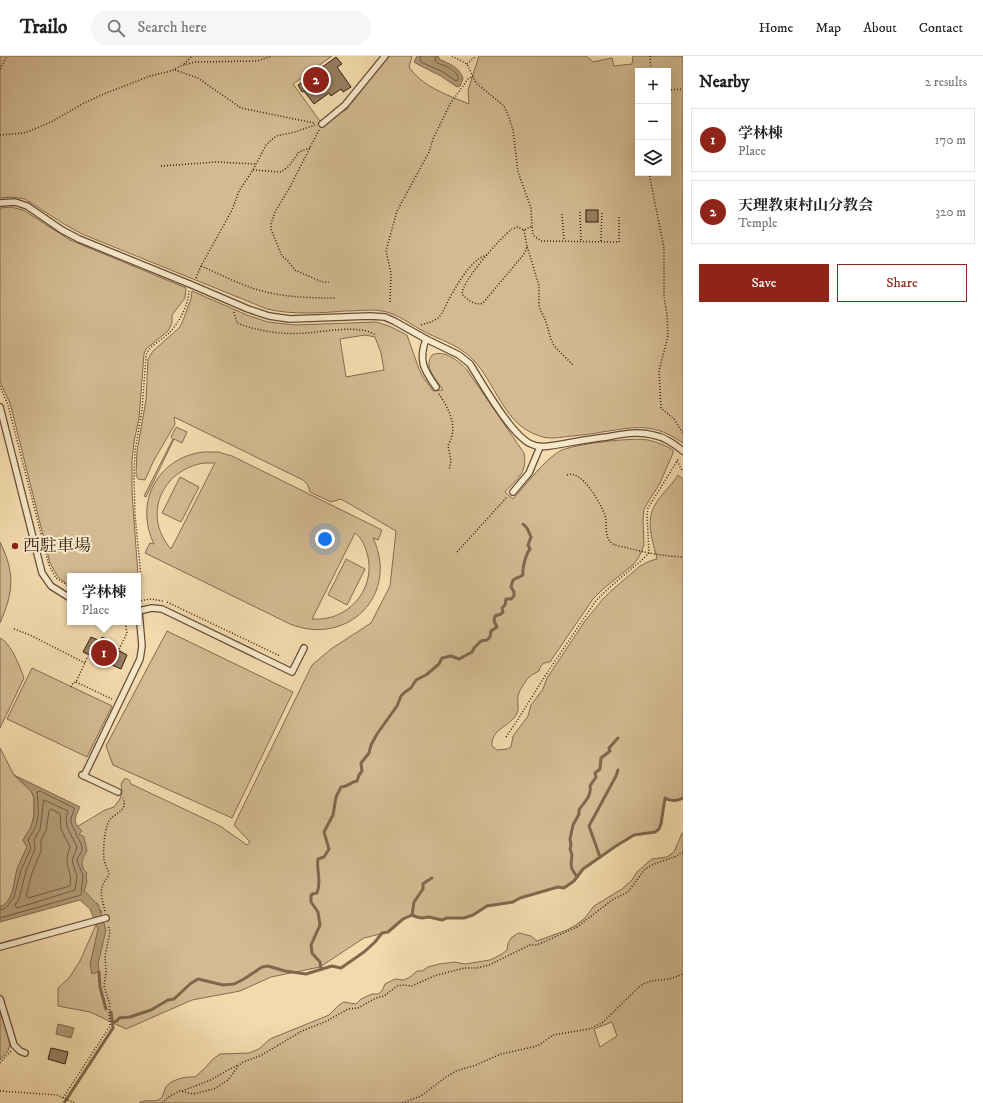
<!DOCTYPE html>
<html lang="en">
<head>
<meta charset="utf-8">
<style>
	:root { --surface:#fff; --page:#f6f6f6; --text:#222; --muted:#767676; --line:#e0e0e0; --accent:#8f2418 }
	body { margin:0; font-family:"IM FELL DW Pica","Noto Serif JP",serif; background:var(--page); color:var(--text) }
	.controls { position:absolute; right:12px; top:12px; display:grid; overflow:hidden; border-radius:0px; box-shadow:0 4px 16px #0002 }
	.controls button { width:36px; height:36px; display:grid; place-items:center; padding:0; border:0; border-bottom:1px solid var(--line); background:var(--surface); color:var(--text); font:20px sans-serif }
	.you { position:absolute; left:325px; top:483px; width:14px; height:14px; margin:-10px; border:3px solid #fff; border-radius:50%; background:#1a73e8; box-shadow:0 0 0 6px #1a73e833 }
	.badge { display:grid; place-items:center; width:26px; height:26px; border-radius:50%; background:var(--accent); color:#fff; font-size:13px; font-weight:700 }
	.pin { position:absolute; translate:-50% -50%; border:2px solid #fff; box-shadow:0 1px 4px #0006 }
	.popup { position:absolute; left:67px; top:517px; width:74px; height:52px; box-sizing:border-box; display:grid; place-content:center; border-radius:0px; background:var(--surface); filter:drop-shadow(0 1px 3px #0005); font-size:13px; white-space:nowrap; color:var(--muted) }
	.popup b { font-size:15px; color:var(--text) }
	.popup::after { content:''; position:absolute; left:50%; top:100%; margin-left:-8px; border:8px solid transparent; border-top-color:var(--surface) }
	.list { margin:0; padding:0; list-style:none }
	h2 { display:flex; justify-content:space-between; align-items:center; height:52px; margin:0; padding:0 16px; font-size:17px }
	h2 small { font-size:13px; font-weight:400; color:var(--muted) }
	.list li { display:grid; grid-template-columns:26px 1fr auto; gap:12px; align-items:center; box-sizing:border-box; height:64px; margin:0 8px 8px; padding:0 8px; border:1px solid var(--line); border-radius:0px }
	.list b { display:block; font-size:15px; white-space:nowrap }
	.list p { margin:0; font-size:13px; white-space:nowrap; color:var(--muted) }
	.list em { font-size:13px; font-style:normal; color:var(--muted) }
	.actions { display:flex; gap:8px; padding:12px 16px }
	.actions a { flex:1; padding:9px 0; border:1px solid var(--accent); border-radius:0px; text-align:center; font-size:14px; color:var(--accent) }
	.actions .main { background:var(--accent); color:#fff }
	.icon { flex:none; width:22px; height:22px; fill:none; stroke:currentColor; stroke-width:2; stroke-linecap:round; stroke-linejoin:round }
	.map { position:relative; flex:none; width:683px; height:1047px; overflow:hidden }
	header { display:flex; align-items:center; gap:24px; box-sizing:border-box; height:56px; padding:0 20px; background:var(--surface); border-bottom:1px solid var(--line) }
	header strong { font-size:19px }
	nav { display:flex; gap:22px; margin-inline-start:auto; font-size:14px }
	.search { width:280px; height:36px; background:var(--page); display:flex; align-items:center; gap:10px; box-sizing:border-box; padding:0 14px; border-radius:22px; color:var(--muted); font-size:15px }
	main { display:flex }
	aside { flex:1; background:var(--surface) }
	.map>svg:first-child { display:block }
	.green { fill:#d3ba92; stroke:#846a50; fill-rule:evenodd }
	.water { fill:#b29a77; stroke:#80674d }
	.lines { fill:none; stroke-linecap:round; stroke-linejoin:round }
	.shore { stroke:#745a43; stroke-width:1 }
	.stream { stroke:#80674d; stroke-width:3 }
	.building { fill:#987f61; stroke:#351b0f }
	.service-casing { stroke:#644b36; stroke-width:8 }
	.path { stroke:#351b0f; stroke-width:1.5; stroke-dasharray:1 2; stroke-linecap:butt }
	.service { stroke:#f7e8ca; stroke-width:5.5 }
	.poi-dot { fill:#8f2418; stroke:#f7e8ca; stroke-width:1.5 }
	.labels { text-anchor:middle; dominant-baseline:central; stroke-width:4; stroke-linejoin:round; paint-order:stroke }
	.poi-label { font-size:17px; fill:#351b0f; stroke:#f7e8ca; text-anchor:start }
</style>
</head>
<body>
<header>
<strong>Trailo</strong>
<div class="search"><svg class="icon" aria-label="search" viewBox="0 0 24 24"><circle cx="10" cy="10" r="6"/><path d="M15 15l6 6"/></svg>Search here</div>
<nav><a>Home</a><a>Map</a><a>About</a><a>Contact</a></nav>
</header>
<main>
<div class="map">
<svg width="683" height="1047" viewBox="0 0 683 1047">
	<rect width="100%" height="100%" fill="#f3dbad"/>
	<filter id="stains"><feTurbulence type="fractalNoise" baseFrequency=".005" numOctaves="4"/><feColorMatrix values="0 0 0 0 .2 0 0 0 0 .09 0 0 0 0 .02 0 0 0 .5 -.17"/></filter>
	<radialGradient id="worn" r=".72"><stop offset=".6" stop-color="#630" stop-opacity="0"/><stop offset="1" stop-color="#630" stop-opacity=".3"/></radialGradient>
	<g class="green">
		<path d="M0 0H332L293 28 320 65 346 54 389 0H412L409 11C422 31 448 39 469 48L468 34 479 0H586L593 6 612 2 614 10 632 8 633 0H683V387C652 366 637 371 602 376 593 378 582 379 572 380 561 381 550 384 540 380 498 368 495 314 460 293 449 286 436 282 425 276 411 269 397 257 382 255 370 253 357 255 345 255 319 257 293 259 267 253L82 178 64 168 25 143 12 141 0 142ZM638 15H668V117H638Z"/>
		<path d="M11 151 23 154 70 184 186 232 185 242 172 259V267L168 275 146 293 144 298 139 362 134 386 132 404V436L138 520H70V530L58 521 50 507 10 347 0 326V152Z"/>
		<path d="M192 235 247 259 268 266 295 269 376 266 389 270 407 279 419 313 423 321 433 335 443 334C436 323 423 311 432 299 444 293 459 305 467 314L524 397C528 416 517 423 505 436L513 443C526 429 544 404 560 395 573 388 634 381 648 384 657 386 665 389 673 394V397L660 427 644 453 643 464 644 489 639 501 633 509 603 533 593 543 550 606C544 606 540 609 539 615 536 617 530 619 528 622 525 626 518 636 518 641 517 648 520 653 516 659 508 672 491 673 492 690L497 694 507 693 511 691 513 680 528 660 531 649 543 633 547 622 585 565 603 543 611 535 640 510 650 505 657 503C651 477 643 461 662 439 668 432 673 427 678 419L683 423V742C677 745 671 746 665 742L661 768 659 773 655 776 634 779 616 790 583 813 574 825 564 832 558 831 520 842 513 846 487 850 473 859 464 862H447L442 864 429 861 422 862 417 861 412 859 403 863 388 876 364 882 320 911 271 921 240 935 192 944 126 973 90 956 58 950V932L69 922 80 905 102 855 86 848 70 775 105 754 114 751 120 743 122 735 121 728 124 723C128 722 129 723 131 728L220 770 247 789 250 786 234 769 312 609 331 593 371 567 390 530 396 475 341 443 331 446 310 436 308 429 303 424 174 361 175 368 153 406 145 424 138 423 136 419 137 395 146 344 148 303 153 295 179 272 182 267 191 243ZM365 279 375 281 381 297 384 314 346 321 340 283Z"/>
		<path d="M176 371 187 376 182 387 174 383 146 441 144 440 173 383 171 381Z"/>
		<path d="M203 396H218L232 400 382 474 378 484 373 482C400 539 347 591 290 568L145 497 150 487 154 488C134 447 157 402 203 396ZM204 407H215L171 493C142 460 161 414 204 407ZM355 477C362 482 366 492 368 501 375 535 347 566 312 563Z"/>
		<path d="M180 421 199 431 181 466 162 457Z"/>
		<path d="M0 486C15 517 14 535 0 567Z"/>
		<path d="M346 503 365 513 347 549 328 539Z"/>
		<path d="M167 575 293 636 232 762 113 709 106 690Z"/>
		<path d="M0 582C11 587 20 611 24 622L0 672Z"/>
		<path d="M32 612 112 650 87 701 7 663Z"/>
		<path d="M0 692 14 719 31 735 34 742V760L31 771 23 784 27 791C24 798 21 804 18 811 13 824 15 845 0 851Z"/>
		<path d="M682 777H683V1047H139C145 1043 151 1046 158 1044 164 1042 163 1036 166 1031 170 1024 186 1020 195 1021L205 1012 213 1003 220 998 249 997 259 993 270 983 329 959 339 949 344 946 356 948 361 943 372 938H378L382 935 385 928 395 923 404 924 410 921 417 915H422L428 911 439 908 455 906 465 908 490 904 502 898 507 894 508 887 512 881 519 877 531 880 537 885 567 874 576 869 585 862 594 850 622 833 632 824 637 816 646 808 652 803 667 801 674 796ZM612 966 617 980 600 991 594 973Z"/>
		<path d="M0 950 10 988 8 995 0 1004Z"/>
	</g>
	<g class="water">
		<path d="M417 0H436L439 1V3C449 8 460 11 463 23L460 30 457 31 441 20 419 9 414 6Z"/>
		<path d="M14 719 80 751C75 761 72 766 82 775L79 778 84 781 87 795C82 803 79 810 87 817L86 821 87 826 84 835C90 839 92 845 98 848L106 874 98 908 99 916 92 918 90 909 98 873 90 853 80 844 0 866V851C15 845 13 824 18 811 21 804 24 798 27 791L23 784 31 771 34 760V742L31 735Z"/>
		<path d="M58 968 74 972 71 982 56 978Z"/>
	</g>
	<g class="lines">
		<g class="shore">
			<path d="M420 0 421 6 443 16 456 25 458 24C459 14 445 10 437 7L435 4 436 0"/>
			<path d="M44 744 68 755 66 762 67 771 77 791 72 805 77 820 75 834 17 852 15 849 19 843 26 815 35 793 34 784 40 773Z"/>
			<path d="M51 753 60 758 61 773 70 791C62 811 73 813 70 830L28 842 26 840 32 817 41 795V784L46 775 49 755Z"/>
			<path d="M0 854 6 852 14 841 21 814 31 792 28 784C30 780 33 776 35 772 40 761 38 747 37 736L40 735 74 752V754L71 762V767L82 790V795L78 801 77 805 83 819 81 839 0 862"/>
		</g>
		<g class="stream">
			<path d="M600 801 589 770 616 720 618 714"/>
			<path d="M577 821 572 813 571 808 572 799 570 793 571 789 570 783 573 769 579 758V754C584 746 592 740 590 730L596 721 595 717 600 713 601 702 610 695 609 692 618 682"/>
			<path d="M412 859 414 846 423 833V828L427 825 432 822"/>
			<path d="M321 913 320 906 312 897 311 889 320 869 318 856 311 846V840L312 838 317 837C322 825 316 814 318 803L324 801 329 793 324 776 333 759 336 741 341 731C348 731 350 726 357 725L359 719 362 715 361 707 369 697 371 689 377 678 397 650 401 640 405 636 411 632 416 624 426 619 439 608 442 602 451 600 459 603 472 596 474 592 481 585 487 584 490 581 491 575 497 571 494 565 495 560 501 558 503 556 502 552 505 549 506 543H511L514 540V536L511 531C513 520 515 524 523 519 522 512 526 498 530 493L528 489 531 481 527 472 523 468"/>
			<path d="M99 916 100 931 106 953"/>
			<path d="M113 966 117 965 119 962 130 961 151 954 168 944 174 943 190 928 198 923 223 929 234 928 244 923 262 911 268 910 285 915 306 918 332 910 341 912 364 896 375 886 382 877 388 876 403 863 412 859 417 861 422 862 429 861 442 864 447 862H464L473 859 487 850 513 846 520 842 558 831 564 832 574 825 583 813 616 790 634 779 655 776 659 773 661 768 665 742C671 746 677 745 683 742"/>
			<path d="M64 1047 113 972 111 956"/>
		</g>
	</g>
	<g class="building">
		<path d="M336 1 342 8 337 11 351 31 343 36 341 33 331 40 329 37 314 48 304 35 302 36 298 29Z"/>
		<rect x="586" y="154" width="12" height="12"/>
		<path d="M91 581 100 585 102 581 111 585 109 589 127 599 121 613 83 596Z"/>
		<path d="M51 992 68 996 65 1008 48 1003Z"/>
	</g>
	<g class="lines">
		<g class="service-casing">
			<g id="service">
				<path d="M322 68 345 49 385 0"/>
				<path d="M0 147 15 146 27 150 62 174 79 183 192 229 248 253 269 260 290 263 370 260 385 261 394 265 426 283 459 299 470 308C482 327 511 379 531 388 537 391 543 391 549 390 569 387 588 383 607 381 622 378 638 375 653 379 665 381 674 388 683 395"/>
				<path d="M426 283C418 305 424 314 436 331"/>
				<path d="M0 351 42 517 51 530 70 542"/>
				<path d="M513 436 529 417 540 391"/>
				<path d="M138 555 152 552 162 553 292 616 304 592"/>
				<path d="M82 719 118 736"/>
				<path d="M84 720 140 603 142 590 139 555"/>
				<path d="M0 891 106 862"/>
				<path d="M0 943 14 989 20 995 25 997"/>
			</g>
		</g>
		<g class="path">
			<path d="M452 0 467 8 476 27 504 50 509 61 513 74 518 116 531 152 532 170"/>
			<path d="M650 0 651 15"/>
			<path d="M184 8 192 0"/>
			<path d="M467 8 476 0"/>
			<path d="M0 13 7 0"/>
			<path d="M175 14 198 22 241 52 314 67"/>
			<path d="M668 34 683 33"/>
			<path d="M319 74 290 131 275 156 271 168V173L282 200 287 204 295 214 322 226H329"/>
			<path d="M0 79 24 77 37 72 51 66 84 47 104 38 150 20 171 15 183 9 195 6 257 5 272 0"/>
			<path d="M161 110 217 106 255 108"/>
			<path d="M253 114 281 116 289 110 299 96 310 92"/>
			<path d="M649 117 664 192V241L667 258 668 280 659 315 661 352 674 363 683 377"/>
			<path d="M580 156 581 184"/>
			<path d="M562 158 564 184"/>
			<path d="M524 174 527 191 524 198 483 247C476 250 467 244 462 238 462 225 500 182 512 173L517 171 524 174 532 170 533 179 541 185 619 186V161"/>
			<path d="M601 185 602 155"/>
			<path d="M527 191 529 196 539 230V251L545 263 551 283 554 290 574 310"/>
			<path d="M201 210C217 217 233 225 249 231 277 241 305 242 335 242"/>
			<path d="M196 222 201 210 232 154 239 135 253 114 266 89 276 80 295 76 315 69"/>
			<path d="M390 246 391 217 386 195 397 155 429 96 433 83 450 48 468 23 473 20"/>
			<path d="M234 256 237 267C257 275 283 279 305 277 325 276 358 268 376 279"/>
			<path d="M421 269C427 267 433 266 438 262 443 257 446 249 449 243 457 229 471 203 487 199"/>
			<path d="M0 330 8 349 49 509 56 522 70 531"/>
			<path d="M439 338C449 353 459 372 448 389L451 405 449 414"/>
			<path d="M677 405 683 416"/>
			<path d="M567 419C582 413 600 447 605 459 608 468 603 482 613 488 617 490 623 491 628 492 646 497 664 500 683 501"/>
			<path d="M457 496 507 441"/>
			<path d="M138 537 141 520 135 459 134 420 135 395 142 354 146 301C147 290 162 285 169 277 179 267 188 250 189 235"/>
			<path d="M138 545 151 543 163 545"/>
			<path d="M167 546 280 600"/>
			<path d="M14 573 30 579 85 607"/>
			<path d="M119 593 127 577 125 566"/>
			<path d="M76 626 112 643"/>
			<path d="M71 631 73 627 76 626 88 600"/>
			<path d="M506 681 517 665 545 620 595 546C611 528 632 514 649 497L647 459 648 452 679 402"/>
			<path d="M105 855C101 839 98 833 109 819 109 814 105 810 104 804 103 794 104 777 108 767 112 757 129 756 123 742"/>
			<path d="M0 1007 11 995"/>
			<path d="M0 1035 57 1039 75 1047"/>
			<path d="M182 1035 211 1024 226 1015 238 1009"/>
			<path d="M63 1042 110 970 109 957 110 949 104 930 106 916 105 900 110 876 108 869"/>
			<path d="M162 1047 170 1040 180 1035 193 1038 214 1033 228 1024 239 1009 243 1006 260 1000 302 975 327 965 348 953 358 952 376 942 384 940 397 930 404 929 412 930 434 920 464 912H477L489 909 530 889H537L577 871 612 844 628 836 645 813 654 808 677 800 683 796"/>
			<path d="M402 1047 421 1040 446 1021 456 1015 476 1009 501 998 533 991 539 989 553 979 589 973 602 967 640 930C651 923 656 925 668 923 673 922 678 920 683 918"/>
		</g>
		<use href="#service" class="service"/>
	</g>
	<circle class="poi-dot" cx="15" cy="490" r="4"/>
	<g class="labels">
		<g class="poi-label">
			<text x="23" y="490">西駐車場</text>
		</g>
	</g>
	<rect width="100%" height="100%" filter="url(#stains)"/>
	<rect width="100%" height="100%" fill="url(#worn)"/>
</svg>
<div class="controls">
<button>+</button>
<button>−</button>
<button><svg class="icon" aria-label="layers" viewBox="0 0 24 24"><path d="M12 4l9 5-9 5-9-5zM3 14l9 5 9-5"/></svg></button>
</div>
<div class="you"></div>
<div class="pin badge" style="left:104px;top:597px">1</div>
<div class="popup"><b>学林棟</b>Place</div>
<div class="pin badge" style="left:316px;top:24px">2</div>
</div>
<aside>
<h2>Nearby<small>2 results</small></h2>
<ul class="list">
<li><span class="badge">1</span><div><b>学林棟</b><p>Place</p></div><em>170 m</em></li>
<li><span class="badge">2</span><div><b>天理教東村山分教会</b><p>Temple</p></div><em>320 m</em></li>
</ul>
<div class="actions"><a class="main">Save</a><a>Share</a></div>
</aside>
</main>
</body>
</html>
